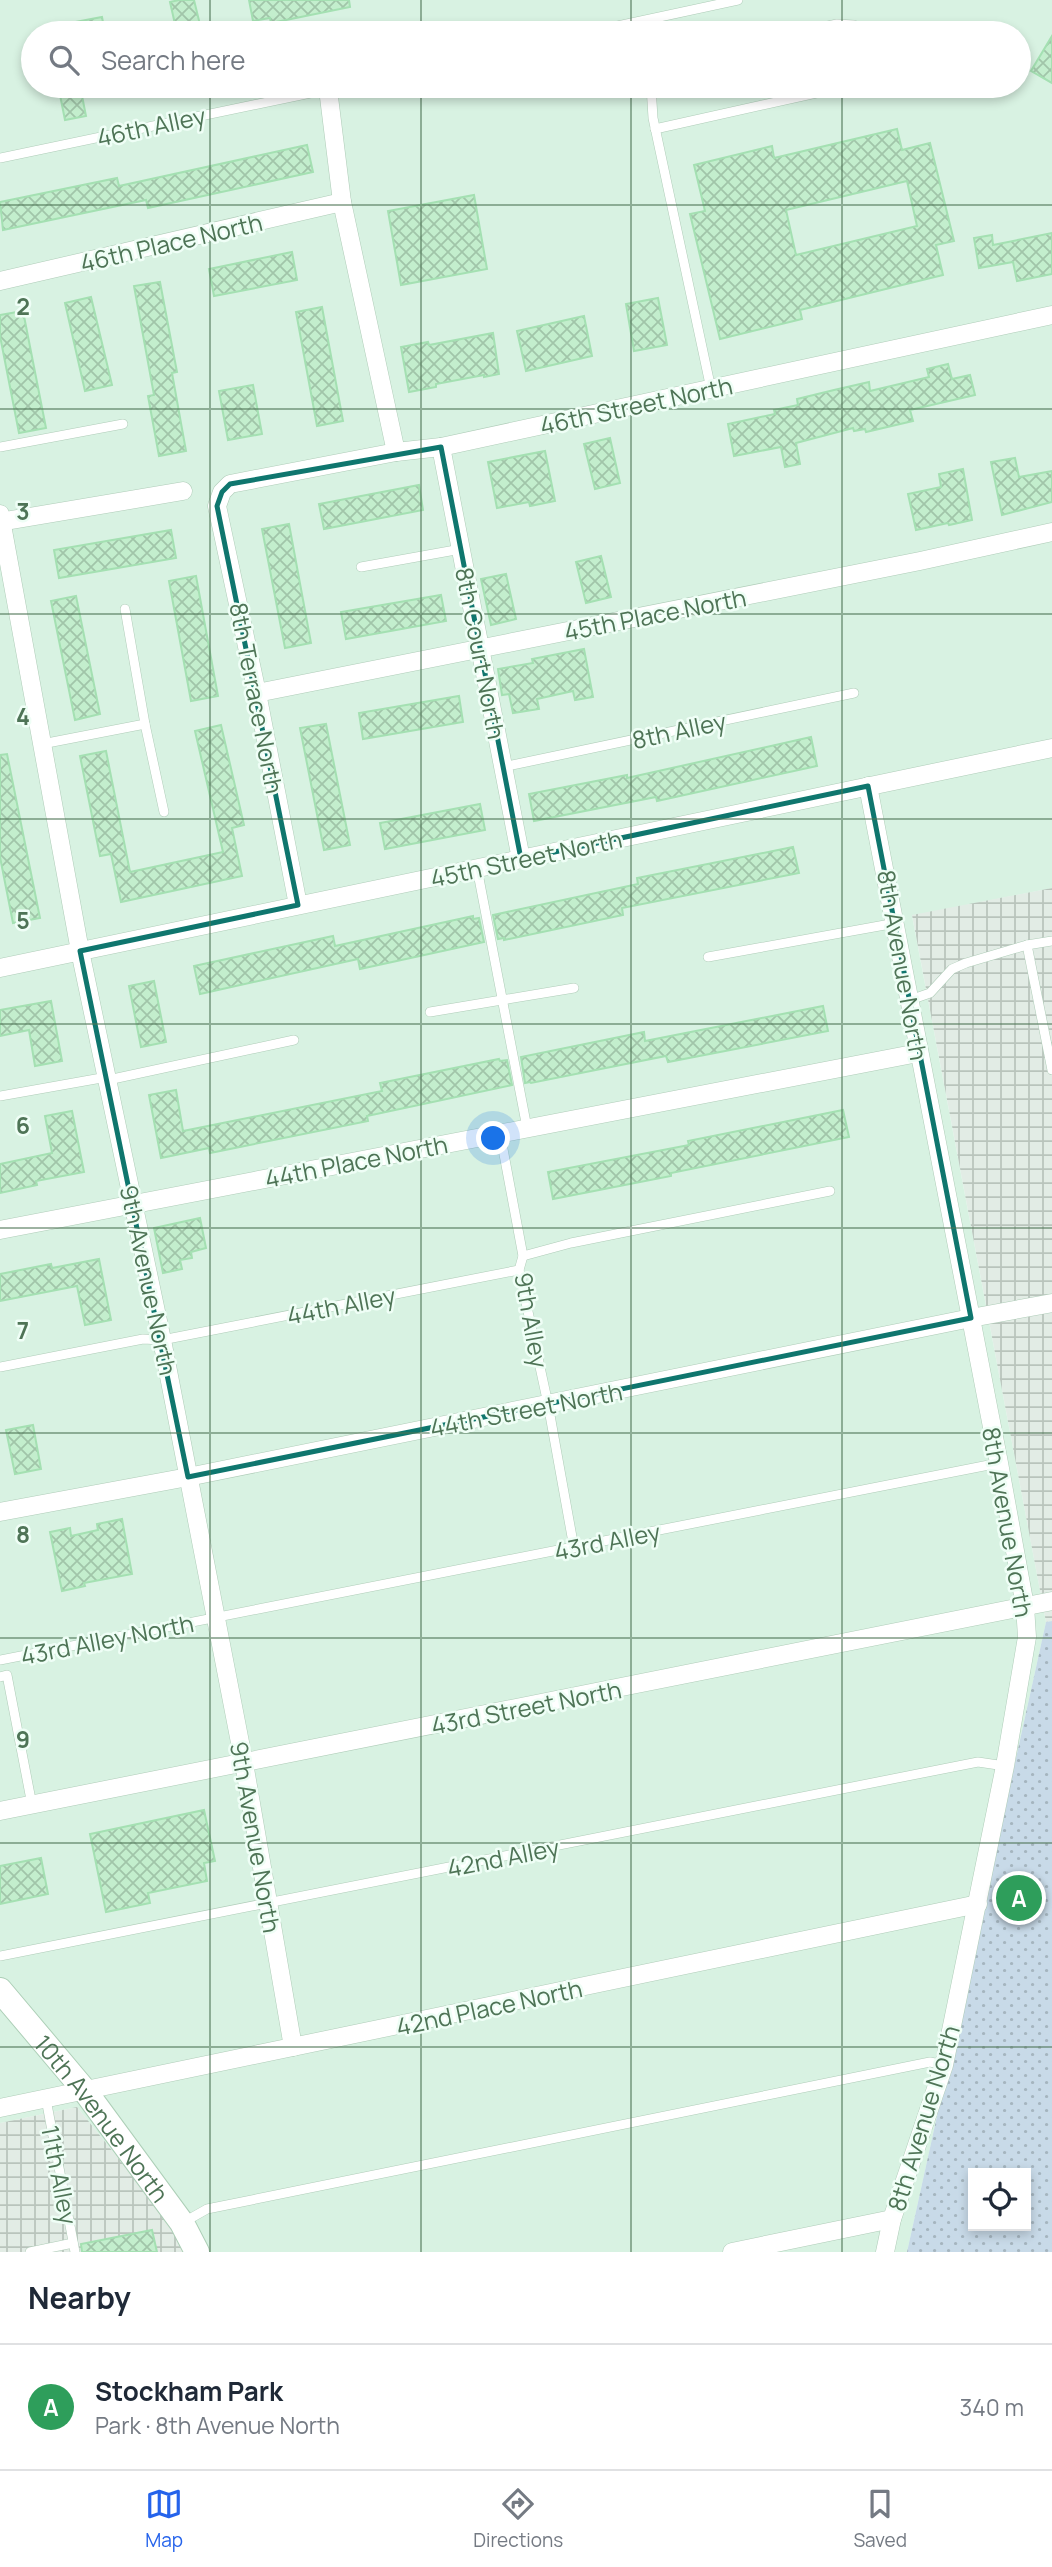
<!DOCTYPE html>
<html lang="en">
<head>
<meta charset="utf-8">
<style>
	:root { --surface:#fff; --page:#f2f2f3; --text:#1f2937; --muted:#747a83; --line:#e0e1e3; --accent:#2563eb }
	body { margin:0; font-family:Manrope,sans-serif; background:var(--page); color:var(--text) }
	.controls { position:absolute; right:21px; bottom:21px; display:grid; overflow:hidden; border-radius:0px; box-shadow:0 4px 10px #0003 }
	.controls button { width:63px; height:63px; display:grid; place-items:center; padding:0; border:0; border-bottom:2px solid var(--line); background:var(--surface); color:var(--text); font:35px sans-serif }
	.you { position:absolute; left:494px; top:1139px; width:24px; height:24px; margin:-18px; border:5px solid #fff; border-radius:50%; background:#1a73e8; box-shadow:0 0 0 10px #1a73e833 }
	.badge { display:grid; place-items:center; width:46px; height:46px; border-radius:50%; background:var(--accent); color:#fff; font-size:23px; font-weight:700 }
	.pin { position:absolute; translate:-50% -50%; border:4px solid #fff; box-shadow:0 2px 7px #0006 }
	.list { margin:0; padding:0; list-style:none }
	h2 { display:flex; justify-content:space-between; align-items:center; height:91px; margin:0; padding:0 28px; font-size:30px }
	h2 small { font-size:23px; font-weight:400; color:var(--muted) }
	.list li { display:grid; grid-template-columns:46px 1fr auto; gap:21px; align-items:center; box-sizing:border-box; height:126px; padding:0 28px; border-top:2px solid var(--line) }
	.list b { display:block; font-size:26px; white-space:nowrap }
	.list p { margin:0; font-size:23px; white-space:nowrap; color:var(--muted) }
	.list em { font-size:23px; font-style:normal; color:var(--muted) }
	.icon { flex:none; width:38px; height:38px; fill:none; stroke:currentColor; stroke-width:2; stroke-linecap:round; stroke-linejoin:round }
	.map { position:relative; flex:none; width:1052px; height:2252px; overflow:hidden }
	.search { position:absolute; background:var(--surface); box-shadow:0 4px 10px #0003; left:21px; right:21px; top:21px; height:77px; display:flex; align-items:center; gap:18px; box-sizing:border-box; padding:0 24px; border-radius:38px; color:var(--muted); font-size:26px }
	.sheet { height:217px; background:var(--surface) }
	nav { display:flex; justify-content:space-around; align-items:center; box-sizing:border-box; height:98px; border-top:2px solid var(--line); background:var(--surface); font-size:19px; color:var(--muted) }
	nav a { display:grid; justify-items:center; gap:4px }
	nav .on { color:var(--accent) }
	.map>svg:first-child { display:block }
	.residential { fill:#d8f2e2; fill-rule:evenodd }
	.industrial { fill:url(#industrial-grid) }
	.park { fill:url(#park-dots); fill-rule:evenodd }
	.building { fill:url(#building-cross-hatch); stroke:#a4e0b2; stroke-width:2; fill-rule:evenodd }
	.lines { fill:none; stroke-linecap:round; stroke-linejoin:round }
	.lane-casing { stroke:#afccb8; stroke-width:10 }
	.street-casing { stroke:#afccb8; stroke-width:19 }
	.secondary-casing { stroke:#adcfb7; stroke-width:26 }
	.lane { stroke:#fff; stroke-width:9 }
	.street { stroke:#fff; stroke-width:18 }
	.secondary { stroke:#fff; stroke-width:24 }
	.marked { fill:none; stroke:#0f766e; stroke-width:5; stroke-linejoin:round }
	.grid { fill:none; stroke:#4e7456; stroke-width:2; stroke-opacity:0.55 }
	.labels { text-anchor:middle; dominant-baseline:central; stroke-width:5; stroke-linejoin:round; paint-order:stroke }
	.street-label { font-size:24px; fill:#4e7456; stroke:#effef6 }
	.grid-label { font-size:23px; text-anchor:middle; font-weight:bold; fill:#4e7456; stroke:#effef6; stroke-width:5; stroke-linejoin:round; paint-order:stroke }
</style>
</head>
<body>
<div class="map">
<svg width="1052" height="2252" viewBox="0 0 1052 2252">
	<defs>
		<pattern id="industrial-grid" width="8" height="8" patternUnits="userSpaceOnUse" patternTransform="scale(1.75)"><rect width="8" height="8" fill="#e2ece5"/><path d="M0 4h8M4 0v8" fill="none" stroke="#b9c4bc"/></pattern>
		<pattern id="park-dots" width="8" height="8" patternUnits="userSpaceOnUse" patternTransform="scale(1.75)"><rect width="8" height="8" fill="#c8dae8"/><path d="M2 2h.1M6 6h.1" fill="none" stroke="#a5b5bf" stroke-width="1.8" stroke-linecap="round"/></pattern>
		<pattern id="building-cross-hatch" width="8" height="8" patternUnits="userSpaceOnUse" patternTransform="scale(1.75)"><rect width="8" height="8" fill="#c3eecd"/><path d="M0 0l8 8M0 8l8-8" fill="none" stroke="#a1c5a9"/></pattern>
	</defs>
	<rect width="100%" height="100%" fill="#e9fbf1"/>
	<path class="residential" d="M0 0H1052V888L912 916 1046 1622 907 2252H194L77 2107 0 2123ZM33 33H1019V86H33Z"/>
	<g class="industrial">
		<path d="M1052 888V1621L1046 1622 912 915Z"/>
		<path d="M77 2107 194 2252H0V2123Z"/>
	</g>
	<path class="park" d="M1052 1621V2252H907L1046 1622ZM973 2173H1026V2226H973Z"/>
	<g class="building">
		<path d="M179 0H194L202 33H177L170 2Z"/>
		<path d="M249 0H349L350 7 271 23 270 18 253 21Z"/>
		<path d="M102 17 105 33H55L54 26Z"/>
		<path d="M1052 36V83L1031 71Z"/>
		<path d="M81 91 86 116 65 120 60 95Z"/>
		<path d="M897 129 902 150 930 143 954 241 936 245 943 275 800 310 802 319 720 339 690 214 705 211 694 165 772 146 774 158ZM907 181 917 226 796 255 786 210Z"/>
		<path d="M307 145 313 172 148 208 146 200 3 230 0 202 117 178 119 186Z"/>
		<path d="M474 195 487 269 401 285 388 211Z"/>
		<path d="M1052 233V274L1017 281 1013 262 979 268 974 238 992 235 993 245Z"/>
		<path d="M292 252 297 280 214 296 209 269Z"/>
		<path d="M160 282 177 372 172 373 186 451 159 456 148 396 154 395 134 286Z"/>
		<path d="M91 297 112 385 85 391 65 303Z"/>
		<path d="M658 298 667 345 634 351 626 304Z"/>
		<path d="M322 307 343 421 317 426 296 312Z"/>
		<path d="M23 311 46 428 19 433 0 336V315Z"/>
		<path d="M584 316 592 356 526 371 517 331Z"/>
		<path d="M493 333 499 374 484 377V375L436 384V387L409 392 401 347 428 342 429 345Z"/>
		<path d="M948 364 952 379 970 375 975 395 910 410 913 421 866 432 865 429 854 431 853 428 796 443 800 464 785 467 781 447 734 456 728 424 775 414 774 410 798 405 797 399 834 390 869 382 870 391 929 377 927 369Z"/>
		<path d="M253 385 262 434 228 440 219 391Z"/>
		<path d="M610 438 620 483 595 489 584 444Z"/>
		<path d="M545 451 555 501 530 506 529 502 497 508 488 462Z"/>
		<path d="M1015 458 1019 477 1052 471V502L1002 515 991 462Z"/>
		<path d="M963 469 972 520 949 525 948 523 916 530 908 494 941 487 939 474Z"/>
		<path d="M419 485 423 510 324 529 319 504Z"/>
		<path d="M289 524 311 643 285 648 262 529Z"/>
		<path d="M171 530 176 558 59 578 54 550Z"/>
		<path d="M601 556 611 597 586 603 576 562Z"/>
		<path d="M506 574 516 619 491 625 481 579Z"/>
		<path d="M196 576 218 696 191 701 169 581Z"/>
		<path d="M441 595 446 621 346 639 341 612Z"/>
		<path d="M76 596 100 714 75 720 51 601Z"/>
		<path d="M584 649 593 697 575 700 573 691 537 699 539 709 513 713 509 694 502 695 498 669 533 663 532 659Z"/>
		<path d="M459 696 463 722 363 739 359 713Z"/>
		<path d="M326 724 350 845 324 850 300 728Z"/>
		<path d="M221 725 244 825 232 828 242 876 121 902 111 854 100 856 80 756 106 751 130 872 223 852 195 731Z"/>
		<path d="M811 737 817 766 657 801 656 797 534 821 529 794 627 775V778Z"/>
		<path d="M7 754 40 918 13 923 0 857V755Z"/>
		<path d="M480 804 485 830 385 849 380 823Z"/>
		<path d="M793 847 799 873 622 908 623 915 504 940V938L498 939 493 915 638 884 637 878Z"/>
		<path d="M473 916V919L479 918 484 942 360 969 358 959 200 994 194 966 333 936 335 946Z"/>
		<path d="M154 981 166 1042 141 1047 129 986Z"/>
		<path d="M51 1001 62 1061 35 1066 29 1030 0 1036V1010Z"/>
		<path d="M823 1006 828 1031 668 1062 666 1056 531 1083 530 1082 525 1083 521 1057 644 1032 645 1041Z"/>
		<path d="M499 1059 500 1061 507 1060 512 1085 367 1116 368 1121 210 1153 209 1148 161 1158 149 1095 176 1090 183 1131 382 1091 380 1083Z"/>
		<path d="M843 1110 849 1137 671 1173V1176L553 1199 548 1172 689 1145 688 1141Z"/>
		<path d="M72 1111 84 1172 36 1181 37 1185 0 1193V1164L52 1153 45 1116Z"/>
		<path d="M200 1218 206 1248 191 1252 192 1258 180 1260 182 1269 163 1273 154 1228Z"/>
		<path d="M99 1259 111 1320 85 1325 77 1286 0 1301V1274L51 1264 52 1268Z"/>
		<path d="M33 1425 41 1469 15 1474 6 1430Z"/>
		<path d="M122 1519 132 1574 84 1583 85 1586 62 1591 50 1532 70 1528 71 1536 98 1530 97 1524Z"/>
		<path d="M204 1810 215 1861 204 1863 207 1881 148 1893 150 1903 106 1912 90 1834Z"/>
		<path d="M41 1858 48 1894 0 1904V1866Z"/>
		<path d="M152 2230 157 2252H82L81 2244Z"/>
	</g>
	<g class="lines">
		<g class="lane-casing">
			<g id="lane">
				<path d="M585 33 738 0"/>
				<path d="M796 33 837 24 854 25 859 33"/>
				<path d="M651 86 653 118 711 389"/>
				<path d="M655 129 848 86"/>
				<path d="M0 158 344 86"/>
				<path d="M0 447 123 424"/>
				<path d="M361 567 461 549"/>
				<path d="M145 724 164 812"/>
				<path d="M42 744 145 724 125 609"/>
				<path d="M503 767 854 693"/>
				<path d="M477 868 527 1128"/>
				<path d="M1027 945 1052 1070"/>
				<path d="M708 957 896 923"/>
				<path d="M910 1000 930 993 952 969 966 963 1027 945 1052 941"/>
				<path d="M430 1012 574 988"/>
				<path d="M108 1080 294 1040"/>
				<path d="M0 1096 107 1077"/>
				<path d="M500 1133 523 1256 519 1270 548 1404 574 1548"/>
				<path d="M523 1256 571 1243 830 1191"/>
				<path d="M0 1367 143 1339 162 1340 519 1270"/>
				<path d="M0 1660 999 1463"/>
				<path d="M0 1677 7 1675 32 1805"/>
				<path d="M0 1956 978 1762 1005 1766"/>
				<path d="M46 2099 75 2252"/>
				<path d="M184 2222 207 2209 930 2062 944 2065"/>
				<path d="M30 2252 73 2243"/>
			</g>
		</g>
		<g class="street-casing">
			<g id="street">
				<path d="M328 89 342 202 396 452"/>
				<path d="M0 281 342 202"/>
				<path d="M441 447 521 859"/>
				<path d="M0 514 80 951 162 1340 244 1763 293 2047"/>
				<path d="M0 522 183 491"/>
				<path d="M257 693 920 561 1052 532"/>
				<path d="M868 786 999 1463 1025 1606 1027 1637 1005 1766 944 2065 892 2219 885 2252"/>
				<path d="M298 905 257 693 217 506 222 492 230 484 396 452 441 447 1052 315"/>
				<path d="M0 968 1052 748"/>
				<path d="M0 1230 918 1053"/>
				<path d="M0 1512 188 1477 971 1318 1052 1303"/>
				<path d="M0 1811 1052 1601"/>
				<path d="M0 2108 978 1904"/>
				<path d="M732 2252 892 2219"/>
			</g>
		</g>
		<g class="secondary-casing">
			<g id="secondary">
				<path id="s1" d="M0 1990 85 2091 182 2223 197 2252"/>
			</g>
		</g>
		<use href="#lane" class="lane"/>
		<use href="#street" class="street"/>
		<use href="#secondary" class="secondary"/>
	</g>
	<path class="marked" d="M441 447 521 859 868 786 971 1318 188 1477 80 951 298 905 217 506 222 492 230 484Z"/>
	<path class="grid" d="M210 0V33M421 0V33M631 0V33M842 0V33M210 86V2252M421 86V2252M631 86V2252M842 86V2252M0 205H1052M0 409H1052M0 614H1052M0 819H1052M0 1024H1052M0 1228H1052M0 1433H1052M0 1638H1052M0 1843H1052M0 2047H1052"/>
	<g class="labels">
		<g class="street-label">
			<text transform="translate(151 126) rotate(-12)">46th Alley</text>
			<text transform="translate(171 242) rotate(-13)">46th Place North</text>
			<text transform="translate(636 405) rotate(-12)">46th Street North</text>
			<text transform="translate(655 614) rotate(-11)">45th Place North</text>
			<text transform="translate(481 653) rotate(79)">8th Court North</text>
			<text transform="translate(257 698) rotate(79)">8th Terrace North</text>
			<text transform="translate(679 730) rotate(-12)">8th Alley</text>
			<text transform="translate(526 858) rotate(-12)">45th Street North</text>
			<text transform="translate(903 965) rotate(80)">8th Avenue North</text>
			<text transform="translate(356 1161) rotate(-11)">44th Place North</text>
			<text transform="translate(149 1280) rotate(78)">9th Avenue North</text>
			<text transform="translate(341 1305) rotate(-11)">44th Alley</text>
			<text transform="translate(532 1320) rotate(80)">9th Alley</text>
			<text transform="translate(526 1409) rotate(-11)">44th Street North</text>
			<text transform="translate(1008 1522) rotate(80)">8th Avenue North</text>
			<text transform="translate(607 1541) rotate(-11)">43rd Alley</text>
			<text transform="translate(107 1639) rotate(-11)">43rd Alley North</text>
			<text transform="translate(526 1707) rotate(-11)">43rd Street North</text>
			<text transform="translate(256 1837) rotate(80)">9th Avenue North</text>
			<text transform="translate(503 1857) rotate(-11)">42nd Alley</text>
			<text transform="translate(489 2007) rotate(-12)">42nd Place North</text>
			<text transform="translate(923 2118) rotate(-73)">8th Avenue North</text>
			<text stroke="none"><textPath href="#s1" startOffset="164">10th Avenue North</textPath></text>
			<text transform="translate(60 2175) rotate(79)">11th Alley</text>
		</g>
	</g>
	<g class="grid-label">
		<text x="23" y="315">2</text>
		<text x="23" y="520">3</text>
		<text x="23" y="725">4</text>
		<text x="23" y="929">5</text>
		<text x="23" y="1134">6</text>
		<text x="23" y="1339">7</text>
		<text x="23" y="1543">8</text>
		<text x="23" y="1748">9</text>
	</g>
</svg>
<div class="controls">
<button><svg class="icon" aria-label="locate" viewBox="0 0 24 24"><circle cx="12" cy="12" r="6"/><path d="M12 2v4M12 18v4M2 12h4M18 12h4"/></svg></button>
</div>
<div class="you"></div>
<div class="pin badge" style="left:1019px;top:1898px;background:#2e9e5b">A</div>
<div class="search"><svg class="icon" aria-label="search" viewBox="0 0 24 24"><circle cx="10" cy="10" r="6"/><path d="M15 15l6 6"/></svg>Search here</div>
</div>
<section class="sheet">
<h2>Nearby<small></small></h2>
<ul class="list">
<li><span class="badge" style="background:#2e9e5b">A</span><div><b>Stockham Park</b><p>Park · 8th Avenue North</p></div><em>340 m</em></li>
</ul>
</section>
<nav>
<a class="on"><svg class="icon" aria-label="map" viewBox="0 0 24 24"><path d="M3 6l6-2 6 2 6-2v14l-6 2-6-2-6 2zM9 4v14M15 6v14"/></svg>Map</a>
<a><svg class="icon" aria-label="directions" viewBox="0 0 24 24"><path d="M12 3l9 9-9 9-9-9zM9 14v-3h6M13 9l2 2-2 2"/></svg>Directions</a>
<a><svg class="icon" aria-label="saved" viewBox="0 0 24 24"><path d="M7 4h10v16l-5-4-5 4z"/></svg>Saved</a>
</nav>
</body>
</html>
